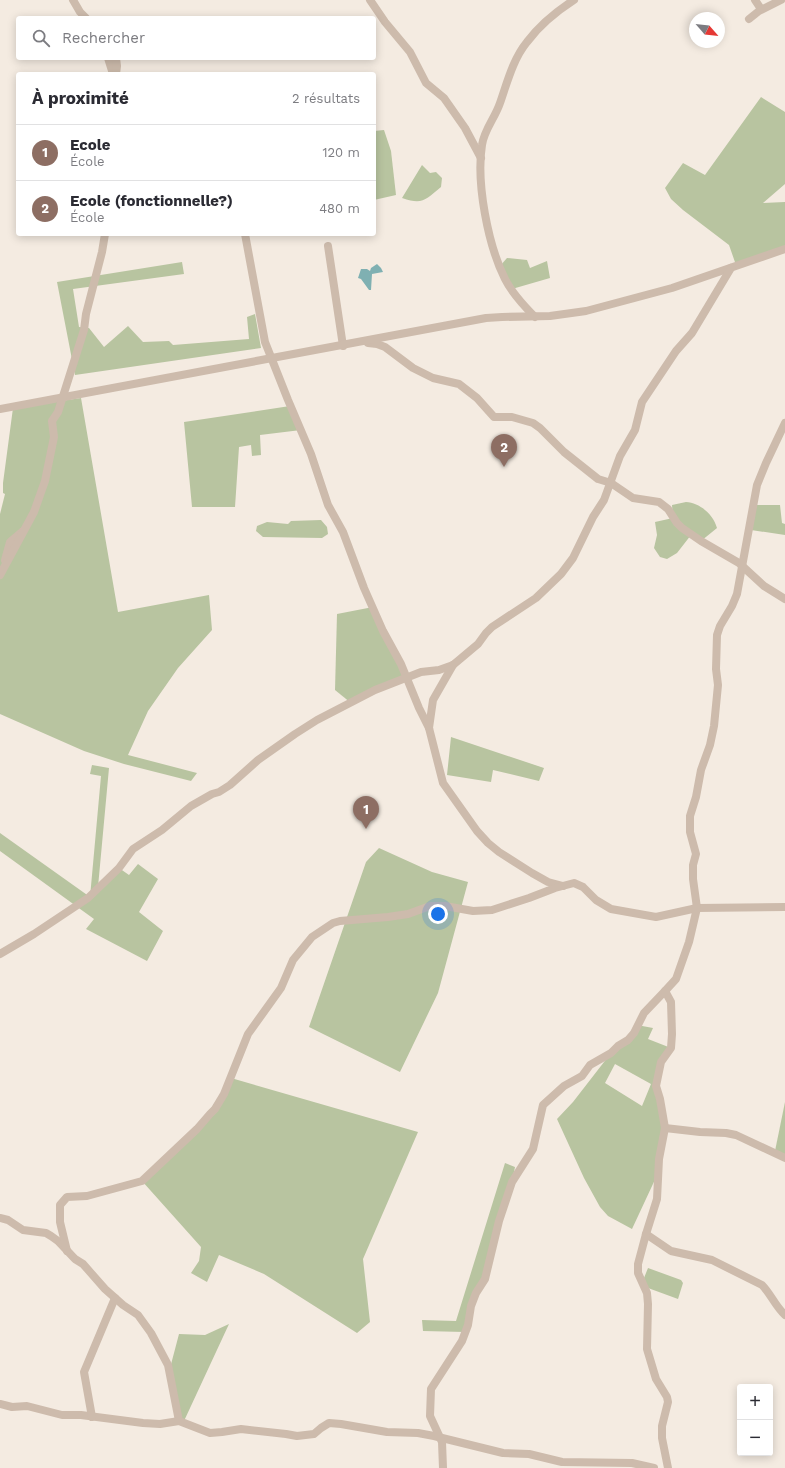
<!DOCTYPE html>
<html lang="fr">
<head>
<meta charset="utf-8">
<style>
	:root { --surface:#fff; --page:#f2f2f3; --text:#2b2b33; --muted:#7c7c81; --line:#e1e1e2; --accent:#b45309 }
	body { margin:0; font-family:"Work Sans",sans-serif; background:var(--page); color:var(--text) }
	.controls { position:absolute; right:12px; bottom:12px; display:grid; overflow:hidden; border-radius:4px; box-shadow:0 2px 10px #0003 }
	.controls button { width:36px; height:36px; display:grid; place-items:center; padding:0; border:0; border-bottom:1px solid var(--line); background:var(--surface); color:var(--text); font:20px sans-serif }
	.compass { position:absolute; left:689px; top:12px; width:36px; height:36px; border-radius:50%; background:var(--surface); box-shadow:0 2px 10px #0003; rotate:118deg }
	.you { position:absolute; left:438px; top:914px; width:14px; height:14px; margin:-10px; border:3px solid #fff; border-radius:50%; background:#1a73e8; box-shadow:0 0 0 6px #1a73e833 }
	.badge { display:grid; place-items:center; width:26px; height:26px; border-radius:50%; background:var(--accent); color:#fff; font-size:13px; font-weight:700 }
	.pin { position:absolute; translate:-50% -33px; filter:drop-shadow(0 1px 2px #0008) }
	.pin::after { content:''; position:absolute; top:21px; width:14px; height:12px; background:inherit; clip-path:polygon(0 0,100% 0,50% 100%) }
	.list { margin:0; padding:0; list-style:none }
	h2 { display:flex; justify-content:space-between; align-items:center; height:52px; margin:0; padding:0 16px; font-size:17px }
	h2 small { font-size:13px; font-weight:400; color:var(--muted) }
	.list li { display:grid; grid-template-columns:26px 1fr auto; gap:12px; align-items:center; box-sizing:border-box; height:56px; padding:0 16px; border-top:1px solid var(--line) }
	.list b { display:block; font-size:15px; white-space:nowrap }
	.list p { margin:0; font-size:13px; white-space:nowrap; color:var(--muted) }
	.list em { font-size:13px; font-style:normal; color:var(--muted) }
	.icon { flex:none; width:22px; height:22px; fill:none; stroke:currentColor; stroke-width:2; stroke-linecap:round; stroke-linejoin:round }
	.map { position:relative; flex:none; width:785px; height:1468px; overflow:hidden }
	.search { position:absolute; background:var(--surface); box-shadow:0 2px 10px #0003; left:16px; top:16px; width:360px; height:44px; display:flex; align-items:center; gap:10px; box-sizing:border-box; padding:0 14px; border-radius:4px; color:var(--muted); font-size:15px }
	.panel { position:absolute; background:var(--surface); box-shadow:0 2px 10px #0003; left:16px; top:72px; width:360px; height:164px; border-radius:4px }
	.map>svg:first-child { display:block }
	.green { fill:#b8c4a0; fill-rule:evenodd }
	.water { fill:#7fb0b2 }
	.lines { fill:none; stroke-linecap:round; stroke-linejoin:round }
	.minor { stroke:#cdbbac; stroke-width:8 }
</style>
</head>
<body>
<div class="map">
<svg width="785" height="1468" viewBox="0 0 785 1468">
	<rect width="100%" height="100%" fill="#f4ebe1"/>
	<g class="green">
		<path d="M761 97 785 112V184L763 203 785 202V249L736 265 729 245 683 210 671 199 665 188 683 163 705 175Z"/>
		<path d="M384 130 391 151 396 195 374 200V131Z"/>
		<path d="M422 165 430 173 436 172 442 178 441 187C425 200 423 205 402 198Z"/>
		<path d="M507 258 527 260 530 268 547 261 550 278 512 289 500 266Z"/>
		<path d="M182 262 184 274 73 289 79 327 89 328 104 347 128 326 143 342 169 341 173 345 249 339 247 317 255 314 261 348 75 375 57 282Z"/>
		<path d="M81 398 118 612 209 595 212 630 178 668 148 711 128 755 197 773 191 781 124 764 84 751 0 714V514L5 494 3 493V483L13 408Z"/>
		<path d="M290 406 301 430 260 435 261 455 252 456 251 445 239 447 235 507H192L184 422Z"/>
		<path d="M686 502C700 503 713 514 717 528L701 541 691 535 677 553 667 559 660 557 654 548 657 535 655 522 673 518 672 505Z"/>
		<path d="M756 505H780L782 523 785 524V535L751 530Z"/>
		<path d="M321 520 327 527 328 534 322 538 263 537 256 531 257 526 267 522 288 524 291 521Z"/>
		<path d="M373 607 407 678 351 703 335 690 337 614Z"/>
		<path d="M451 737 544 768 539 781 493 770 491 782 447 775Z"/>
		<path d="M92 765 109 768 98 887 119 868 129 875 138 864 158 879 139 912 163 931 147 961 86 929 94 919 0 851V833L90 897 101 776 90 774Z"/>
		<path d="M379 848 432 872 468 882 438 993 400 1072 309 1027 366 862Z"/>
		<path d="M637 1025 653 1028 648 1039 671 1048 661 1062 656 1086 665 1125 659 1171 632 1229 608 1216 600 1207 584 1178 557 1119 573 1102 611 1053ZM615 1064 651 1084 642 1106 605 1083Z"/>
		<path d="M231 1078 418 1132 363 1259 370 1322 357 1333 264 1274 219 1255 207 1282 191 1273 199 1261 201 1247 142 1181 197 1130Z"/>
		<path d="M785 1102V1156L775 1151Z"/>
		<path d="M505 1163 515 1167 512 1182 465 1332 423 1331 422 1320 456 1321Z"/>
		<path d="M648 1268 681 1280 683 1283 678 1299 648 1288 644 1278Z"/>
		<path d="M229 1324 184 1421 178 1417 169 1372 179 1334 205 1335Z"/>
	</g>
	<path class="water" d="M377 264 381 268 383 272 372 274 371 290H369L361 279 358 278 361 269H367L370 271 371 268Z"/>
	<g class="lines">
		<g class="minor">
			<path d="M73 0 80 12 86 18"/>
			<path d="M370 0 385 22 410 52 426 83 444 98 465 128 481 158"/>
			<path d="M755 0 761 9"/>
			<path d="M749 19 759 11 781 0"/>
			<path d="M108 58 113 74"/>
			<path d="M116 74 117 66 116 58"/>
			<path d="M245 234 265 342 288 400 311 454 328 505 343 532 364 588 383 631 401 664 419 708 429 728"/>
			<path d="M328 246 343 346"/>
			<path d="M535 317C524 306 512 293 505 279 488 245 476 183 482 145 484 130 495 118 500 103 507 83 513 59 527 42 539 26 557 11 574 0"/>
			<path d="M368 343 377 344 385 347 413 368 433 378 459 384 477 398 494 417H512L533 423 540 428 564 452 598 479 611 483 633 498 659 502 668 509 677 523 682 528 701 541 739 563 764 586 785 599"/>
			<path d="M0 409 486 318 502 317 550 316 586 311 672 288 785 249"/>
			<path d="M5 560 10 542 23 531"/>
			<path d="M0 575 34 512 45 481 54 437 52 421 58 412 84 330 86 314 102 252 105 234"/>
			<path d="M453 665 433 700 429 728 443 783 477 831 488 843 499 852 532 873 548 882 563 886"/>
			<path d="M0 954 34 934 88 898 119 868 133 849 162 830 191 806 212 794 219 792 230 785 258 760 295 734 317 720 375 690 421 672 439 670 453 665 478 644 486 633 492 627 536 598 561 574 573 558 593 517 604 500 620 456 635 430 642 402 676 351 692 333 731 268"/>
			<path d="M665 1128 700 1132 726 1133 736 1135 785 1158"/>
			<path d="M0 1218 8 1220 23 1230 46 1233 51 1236 58 1241 75 1259 83 1264 105 1289 123 1305 138 1315 151 1333 168 1365 179 1421"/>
			<path d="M646 1234 671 1251 712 1260 762 1285C771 1294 775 1306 785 1315"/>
			<path d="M67 1251 60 1222V1205L67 1197 87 1196 142 1181 197 1129 210 1114 215 1109 224 1094 248 1034 281 988 293 960 312 937 333 923 340 921 388 917 408 914 430 906H445L473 911 492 910 529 898 555 888 574 883 583 887 596 900 611 909 656 917 697 908 785 907"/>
			<path d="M0 1404 12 1407 27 1406 62 1415H81L143 1423 160 1424 179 1421 210 1433 222 1432 241 1429 286 1434 297 1436 314 1434 321 1428 329 1423 341 1424 387 1432 418 1433 434 1436 503 1453 529 1454 562 1462 632 1463 654 1468"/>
			<path d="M92 1417 84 1372 115 1298"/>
			<path d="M443 1468 442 1442 430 1416 431 1389 462 1341 468 1325 471 1306 476 1293 485 1279 499 1221 512 1182 533 1149 543 1105 564 1086 582 1076 590 1065 611 1053 618 1046 628 1040 634 1033 644 1013 665 991"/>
			<path d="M668 1468 662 1438V1426L668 1402 667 1397 656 1379 647 1349 648 1304 647 1293 638 1273V1264L646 1234 657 1199 659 1159 665 1128 660 1099 656 1086 661 1062 671 1048 672 1034 671 1002 665 991 676 979 689 942 697 908 693 879V865L696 854 690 832V816L696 797 701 770 710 745 714 726 718 685 716 669 717 635 720 626 732 606 737 594 757 485 766 463 785 423"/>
		</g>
	</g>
</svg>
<div class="controls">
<button>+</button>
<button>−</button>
</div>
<svg class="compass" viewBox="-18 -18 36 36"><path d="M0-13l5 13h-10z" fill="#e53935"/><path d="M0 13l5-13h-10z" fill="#7c7c81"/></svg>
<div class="you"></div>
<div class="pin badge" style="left:366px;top:829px;background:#8d6e63">1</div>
<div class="pin badge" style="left:504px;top:467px;background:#8d6e63">2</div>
<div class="search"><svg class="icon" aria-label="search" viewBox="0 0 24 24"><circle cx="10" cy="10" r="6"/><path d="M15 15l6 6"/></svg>Rechercher</div>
<section class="panel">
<h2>À proximité<small>2 résultats</small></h2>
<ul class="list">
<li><span class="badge" style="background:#8d6e63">1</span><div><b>Ecole</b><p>École</p></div><em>120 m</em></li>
<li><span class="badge" style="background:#8d6e63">2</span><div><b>Ecole (fonctionnelle?)</b><p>École</p></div><em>480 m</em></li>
</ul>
</section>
</div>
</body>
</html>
